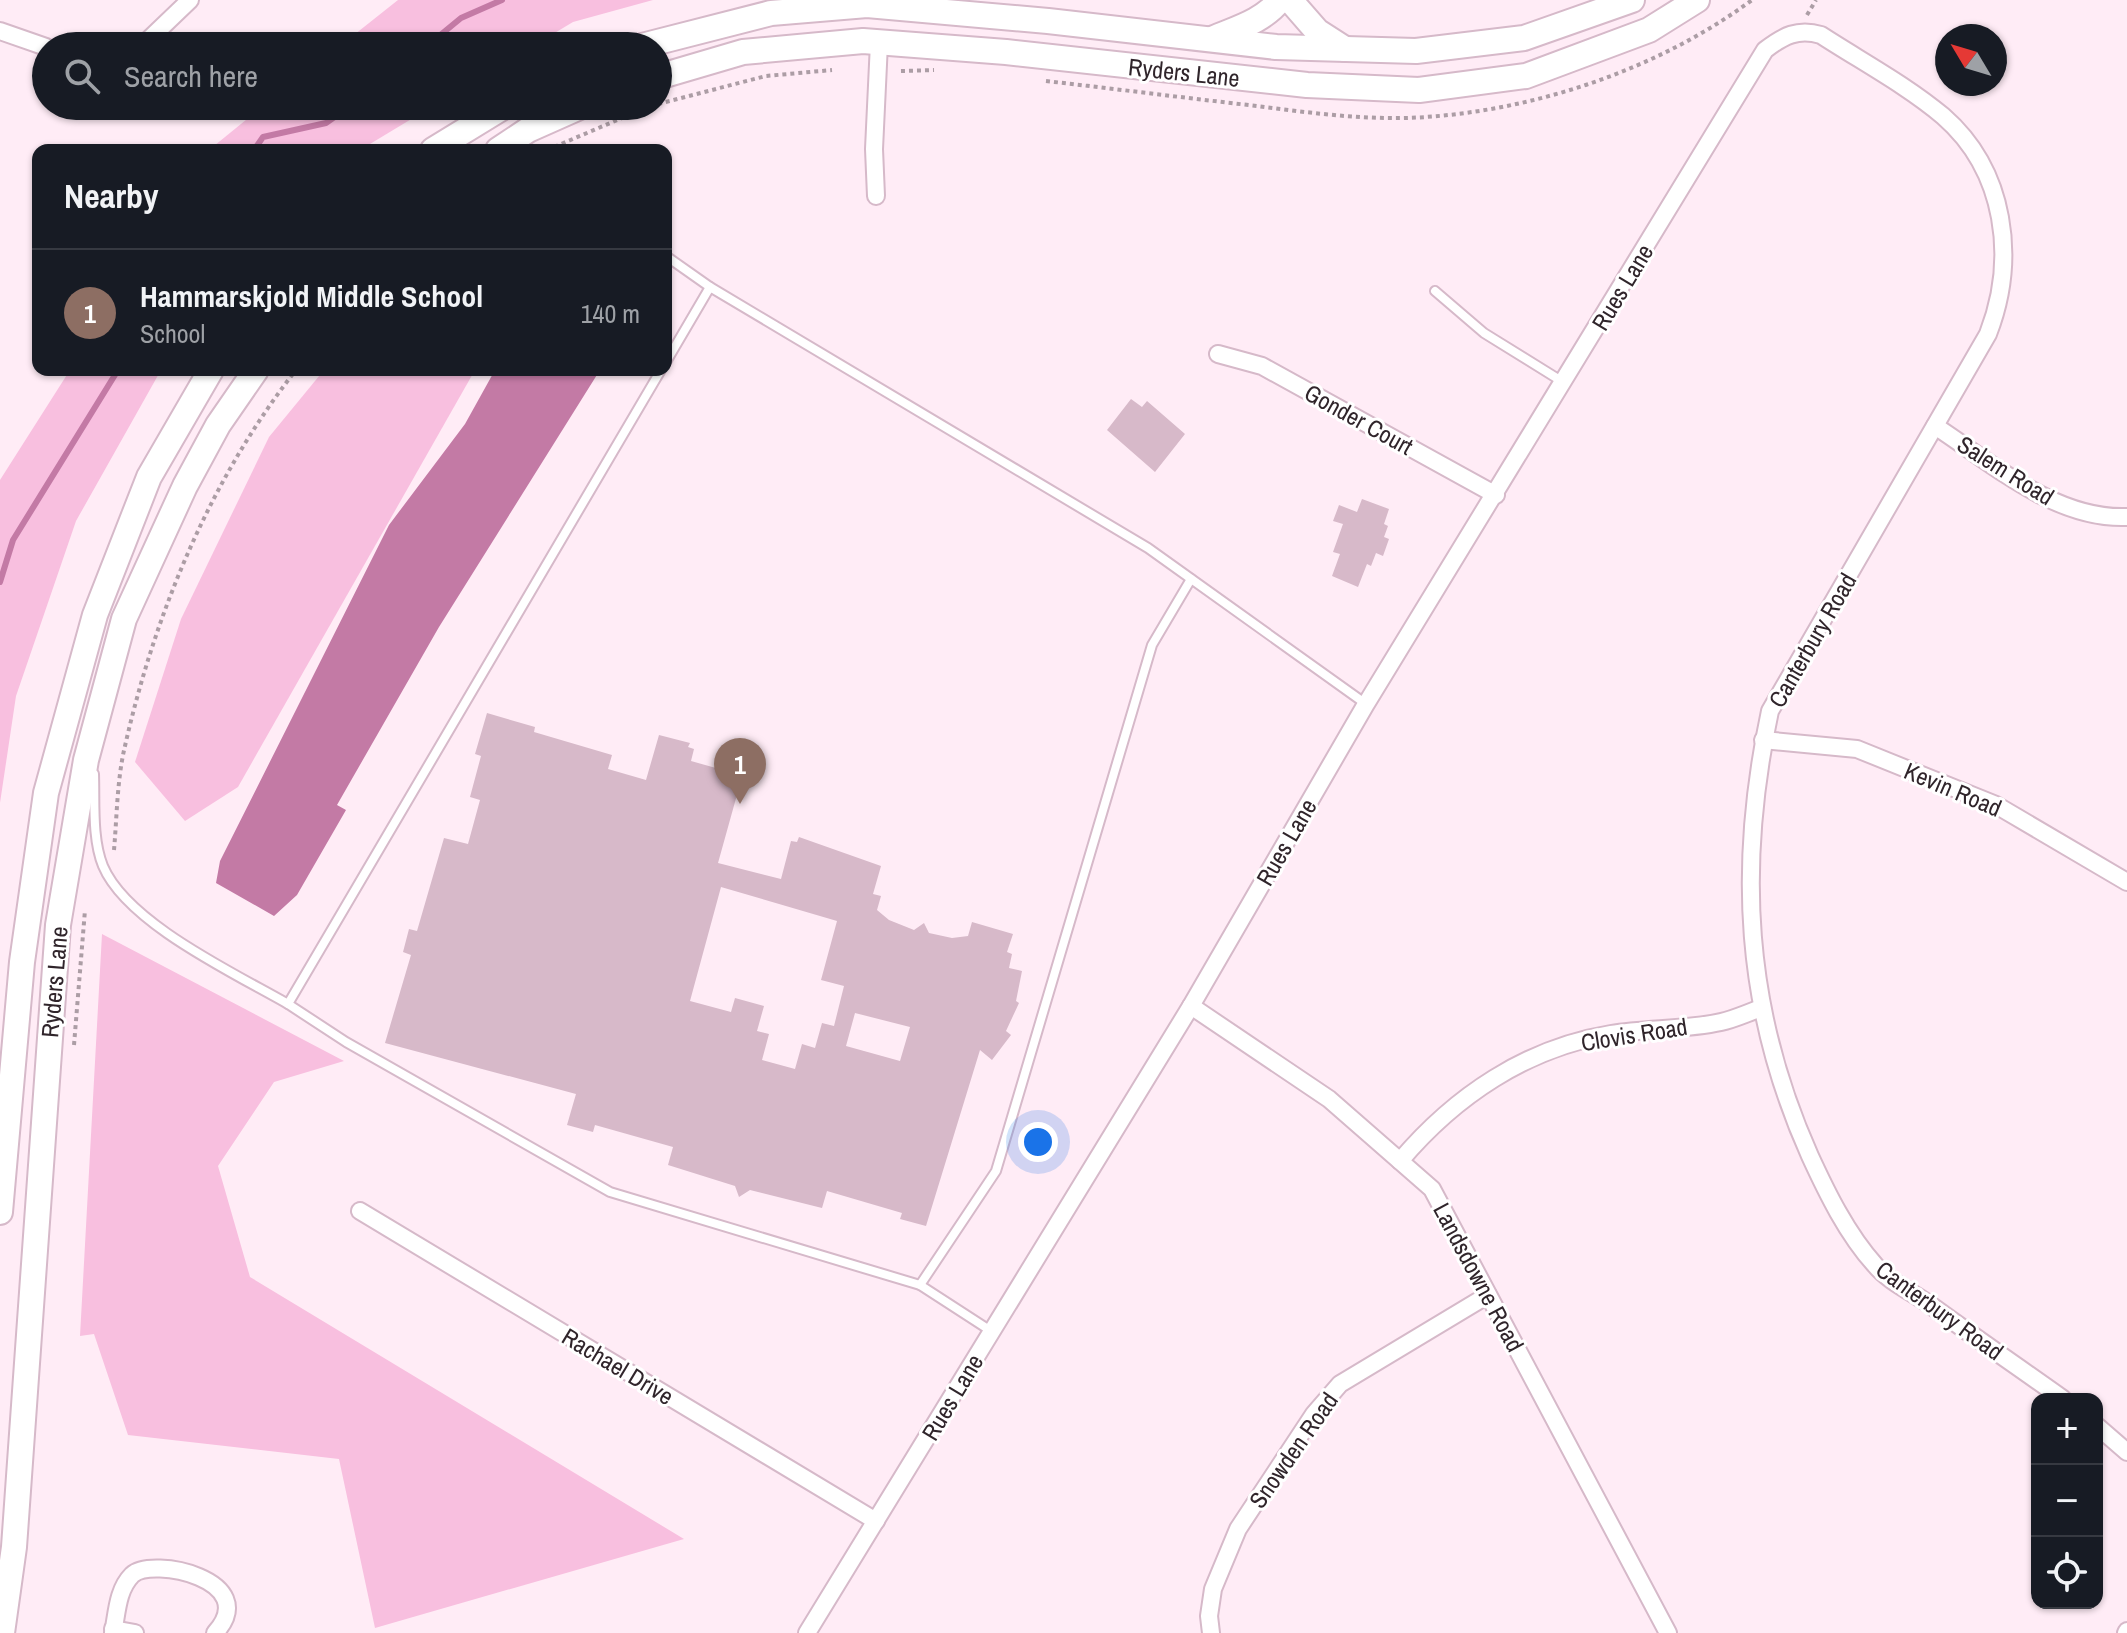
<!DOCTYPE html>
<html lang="en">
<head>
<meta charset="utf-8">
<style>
	:root { --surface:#171b24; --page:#20242c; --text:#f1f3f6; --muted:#9ea1a6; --line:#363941; --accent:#b45309 }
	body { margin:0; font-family:"Archivo Narrow",sans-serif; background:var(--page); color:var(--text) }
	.controls { position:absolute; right:24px; bottom:24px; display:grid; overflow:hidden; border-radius:16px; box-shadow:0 2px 6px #0004 }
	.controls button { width:72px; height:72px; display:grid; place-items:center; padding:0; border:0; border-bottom:2px solid var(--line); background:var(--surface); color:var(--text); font:40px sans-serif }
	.compass { position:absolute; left:1935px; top:24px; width:72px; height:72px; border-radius:50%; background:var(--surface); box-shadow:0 2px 6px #0004; rotate:308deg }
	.you { position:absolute; left:1038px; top:1142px; width:28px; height:28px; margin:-20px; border:6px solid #fff; border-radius:50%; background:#1a73e8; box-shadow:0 0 0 12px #1a73e833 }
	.badge { display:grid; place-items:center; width:52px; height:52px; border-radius:50%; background:var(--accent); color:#fff; font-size:26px; font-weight:700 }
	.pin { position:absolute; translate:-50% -66px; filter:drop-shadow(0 2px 4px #0008) }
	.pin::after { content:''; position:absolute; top:42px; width:28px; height:24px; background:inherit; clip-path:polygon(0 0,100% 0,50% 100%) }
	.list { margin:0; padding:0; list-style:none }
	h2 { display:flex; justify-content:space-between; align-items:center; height:104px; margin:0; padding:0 32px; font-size:34px }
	h2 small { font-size:26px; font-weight:400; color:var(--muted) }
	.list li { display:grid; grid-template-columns:52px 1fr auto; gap:24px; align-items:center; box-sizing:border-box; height:128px; padding:0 32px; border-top:2px solid var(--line) }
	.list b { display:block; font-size:30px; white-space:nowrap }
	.list p { margin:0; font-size:26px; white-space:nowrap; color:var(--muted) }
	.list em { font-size:26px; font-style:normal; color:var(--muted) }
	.icon { flex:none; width:44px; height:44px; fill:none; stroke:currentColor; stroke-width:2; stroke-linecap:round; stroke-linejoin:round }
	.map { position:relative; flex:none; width:2127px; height:1633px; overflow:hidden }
	.search { position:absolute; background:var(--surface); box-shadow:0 2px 6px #0004; left:32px; top:32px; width:640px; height:88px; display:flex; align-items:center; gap:20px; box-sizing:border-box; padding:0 28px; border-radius:44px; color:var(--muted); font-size:30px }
	.panel { position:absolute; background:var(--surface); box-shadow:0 2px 6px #0004; left:32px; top:144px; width:640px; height:232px; border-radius:16px }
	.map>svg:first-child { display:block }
	.green { fill:#f8bfdf }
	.water { fill:#c37aa5 }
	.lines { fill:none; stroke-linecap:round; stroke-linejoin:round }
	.stream { stroke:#c37aa5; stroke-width:6 }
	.building { fill:#d7b9c9; fill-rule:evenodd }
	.lane-casing { stroke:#d6b9c9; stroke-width:12 }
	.street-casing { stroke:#d6b9c9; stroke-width:20 }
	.secondary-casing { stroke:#d6b9c9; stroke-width:28 }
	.path { stroke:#ac9da5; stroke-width:4; stroke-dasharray:4 4; stroke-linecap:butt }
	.lane { stroke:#fff; stroke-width:8 }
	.street { stroke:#fff; stroke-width:16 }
	.secondary { stroke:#fff; stroke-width:24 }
	.labels { text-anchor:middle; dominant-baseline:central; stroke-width:6; stroke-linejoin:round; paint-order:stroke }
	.street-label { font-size:24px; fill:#30252b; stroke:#fff }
</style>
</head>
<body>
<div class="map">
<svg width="2127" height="1633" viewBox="0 0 2127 1633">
	<rect width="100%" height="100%" fill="#ffecf6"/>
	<g class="green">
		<path d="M398 0H653L573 22 533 46H340Z"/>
		<path d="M263 106H433L360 150H209Z"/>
		<path d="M70 370H161L76 521 16 696 0 803V480Z"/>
		<path d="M324 370H475L238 787 185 821 135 762 181 619 269 437Z"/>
		<path d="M102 934 344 1061 274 1082 218 1166 250 1277 684 1539 375 1628 339 1459 128 1435 94 1334 80 1336Z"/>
	</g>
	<path class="water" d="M495 370H600L439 627 337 805 346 810 297 895 274 916 216 883 220 861 389 525 465 424Z"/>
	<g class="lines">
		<g class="stream">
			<path d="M427 46 461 18 502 0"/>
			<path d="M254 150 263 137 326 123 350 106"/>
			<path d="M0 582 13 540 118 370"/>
		</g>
	</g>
	<g class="building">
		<path d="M1131 399 1142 407 1147 401 1185 434 1155 472 1107 430Z"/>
		<path d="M1362 499 1389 509 1384 524 1388 526 1384 537 1389 539 1383 556 1376 553 1371 566 1367 564 1358 587 1332 576 1340 554 1333 552 1343 524 1333 521 1339 505 1357 512Z"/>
		<path d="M487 713 535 727 534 732 612 755 608 769 646 780 659 735 690 743 688 747 694 749 691 761 730 772 728 780 740 784 718 863 781 879 791 841 797 842 799 837 881 866 873 894 881 896 877 910 889 920 914 930 924 923 929 933 952 938 968 936 972 922 1013 934 1007 952 1012 954 1009 968 1022 971 1016 1001 1019 1003 1006 1031 1011 1035 992 1060 980 1050 926 1226 900 1219 902 1213 827 1191 822 1208 750 1190 739 1197 735 1186 668 1165 673 1147 595 1125 593 1132 567 1125 576 1094 385 1043 411 955 403 952 409 929 417 931 444 838 468 844 480 800 470 797 481 756 475 754ZM721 887 837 921 821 980 844 986 834 1026 822 1023 815 1048 802 1044 795 1069 762 1060 769 1034 757 1031 764 1006 735 998 731 1012 690 1001ZM855 1013 910 1027 900 1061 846 1046Z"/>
	</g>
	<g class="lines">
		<g class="lane-casing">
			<g id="lane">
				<path d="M666 256 710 287"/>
				<path d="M1435 291 1484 333 1563 382"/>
				<path d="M666 362 710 287 1148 548 1366 704"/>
				<path d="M661 370 288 1004 346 1042 610 1192 920 1285 991 1331"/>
				<path d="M94 774C95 803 92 839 103 866 127 923 234 973 288 1004"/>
				<path d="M920 1285 996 1171 1152 645 1191 579"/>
			</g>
		</g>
		<g class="street-casing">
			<g id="street">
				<path d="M0 31 46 47"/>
				<path d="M142 46 190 0"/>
				<path d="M876 196 874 149 879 43"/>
				<path d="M1218 354 1262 366 1496 495"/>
				<path d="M1935 426C1992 463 2055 520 2127 517"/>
				<path d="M1763 740 1857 749 1996 805 2127 882"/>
				<path d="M1191 1006 1329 1099 1432 1189 1668 1633"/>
				<path d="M1400 1161C1455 1096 1526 1048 1611 1034 1647 1028 1685 1030 1721 1022 1735 1019 1749 1012 1762 1008"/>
				<path d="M360 1211 876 1521"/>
				<path d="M2097 1426 2127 1452"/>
				<path d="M113 1629 135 1633"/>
				<path d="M113 1633C117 1614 117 1590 132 1575 152 1556 263 1580 215 1633"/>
				<path d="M807 1633 1191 1006 1366 704 1765 50C1783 36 1798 28 1821 35 1861 61 1906 85 1943 116 2006 171 2017 259 1988 334L1770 711C1737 866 1744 1009 1810 1156 1827 1193 1847 1234 1875 1265 1888 1281 1912 1292 1929 1304 1973 1336 2018 1367 2063 1399"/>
				<path d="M1211 1633 1209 1616 1213 1589 1238 1529 1314 1414 1340 1384 1488 1295"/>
				<path d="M2126 1633 2127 1631"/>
			</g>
		</g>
		<g class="secondary-casing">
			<g id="secondary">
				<path d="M1290 0 1317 31 1345 49"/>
				<path d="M1214 38C1238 28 1263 21 1280 0"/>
				<path d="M642 46 771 13 867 5 1048 21 1276 47 1416 51 1524 38 1632 0"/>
				<path d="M658 77 743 52 863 41 1006 52 1307 85 1419 90 1526 76 1649 30 1697 0"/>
				<path d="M433 150 505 106"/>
				<path d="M498 150 528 130 582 106"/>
				<path d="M0 1212 22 962 46 793 95 615 149 477 211 370"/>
				<path d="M2 1633 14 1547 58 925 86 760 124 619 185 486 218 425 256 370"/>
			</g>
		</g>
		<g class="path">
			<path d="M1807 15 1816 0"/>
			<path d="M901 71 934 70"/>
			<path d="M1046 81C1116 89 1186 98 1257 106 1312 113 1369 121 1426 117 1540 109 1660 68 1752 0"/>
			<path d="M658 104 766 76 832 70"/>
			<path d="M547 150 650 106"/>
			<path d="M114 850C117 816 117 779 125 746 155 613 211 478 296 370"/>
			<path d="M74 1045 85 910"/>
		</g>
		<use href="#lane" class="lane"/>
		<use href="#street" class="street"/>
		<use href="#secondary" class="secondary"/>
	</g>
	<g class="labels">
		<g class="street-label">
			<text transform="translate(1184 72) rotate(6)">Ryders Lane</text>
			<text transform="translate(1622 287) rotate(-59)">Rues Lane</text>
			<text transform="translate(1359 419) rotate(29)">Gonder Court</text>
			<text transform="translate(2006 470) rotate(32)">Salem Road</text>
			<text transform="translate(1812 640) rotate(-60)">Canterbury Road</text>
			<text transform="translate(1953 789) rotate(23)">Kevin Road</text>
			<text transform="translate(1286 842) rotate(-60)">Rues Lane</text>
			<text transform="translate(54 982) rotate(-85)">Ryders Lane</text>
			<text transform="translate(1634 1034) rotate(-9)">Clovis Road</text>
			<text transform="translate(1479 1277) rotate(62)">Landsdowne Road</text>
			<text transform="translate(1940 1310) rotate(36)">Canterbury Road</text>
			<text transform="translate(618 1366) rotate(31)">Rachael Drive</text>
			<text transform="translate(952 1397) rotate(-59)">Rues Lane</text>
			<text transform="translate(1293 1450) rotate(-55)">Snowden Road</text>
		</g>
	</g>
</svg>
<div class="controls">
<button>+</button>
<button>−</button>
<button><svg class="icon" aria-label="locate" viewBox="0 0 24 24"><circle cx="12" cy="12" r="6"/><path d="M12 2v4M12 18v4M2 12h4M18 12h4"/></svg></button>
</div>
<svg class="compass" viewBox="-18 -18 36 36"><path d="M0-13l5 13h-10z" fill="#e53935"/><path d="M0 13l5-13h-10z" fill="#9ea1a6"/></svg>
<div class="you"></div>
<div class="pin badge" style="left:740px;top:804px;background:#8d6e63">1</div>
<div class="search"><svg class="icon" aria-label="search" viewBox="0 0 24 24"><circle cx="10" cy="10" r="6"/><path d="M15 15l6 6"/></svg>Search here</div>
<section class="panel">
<h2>Nearby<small></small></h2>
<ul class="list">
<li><span class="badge" style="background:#8d6e63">1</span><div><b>Hammarskjold Middle School</b><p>School</p></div><em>140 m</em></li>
</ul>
</section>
</div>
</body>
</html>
